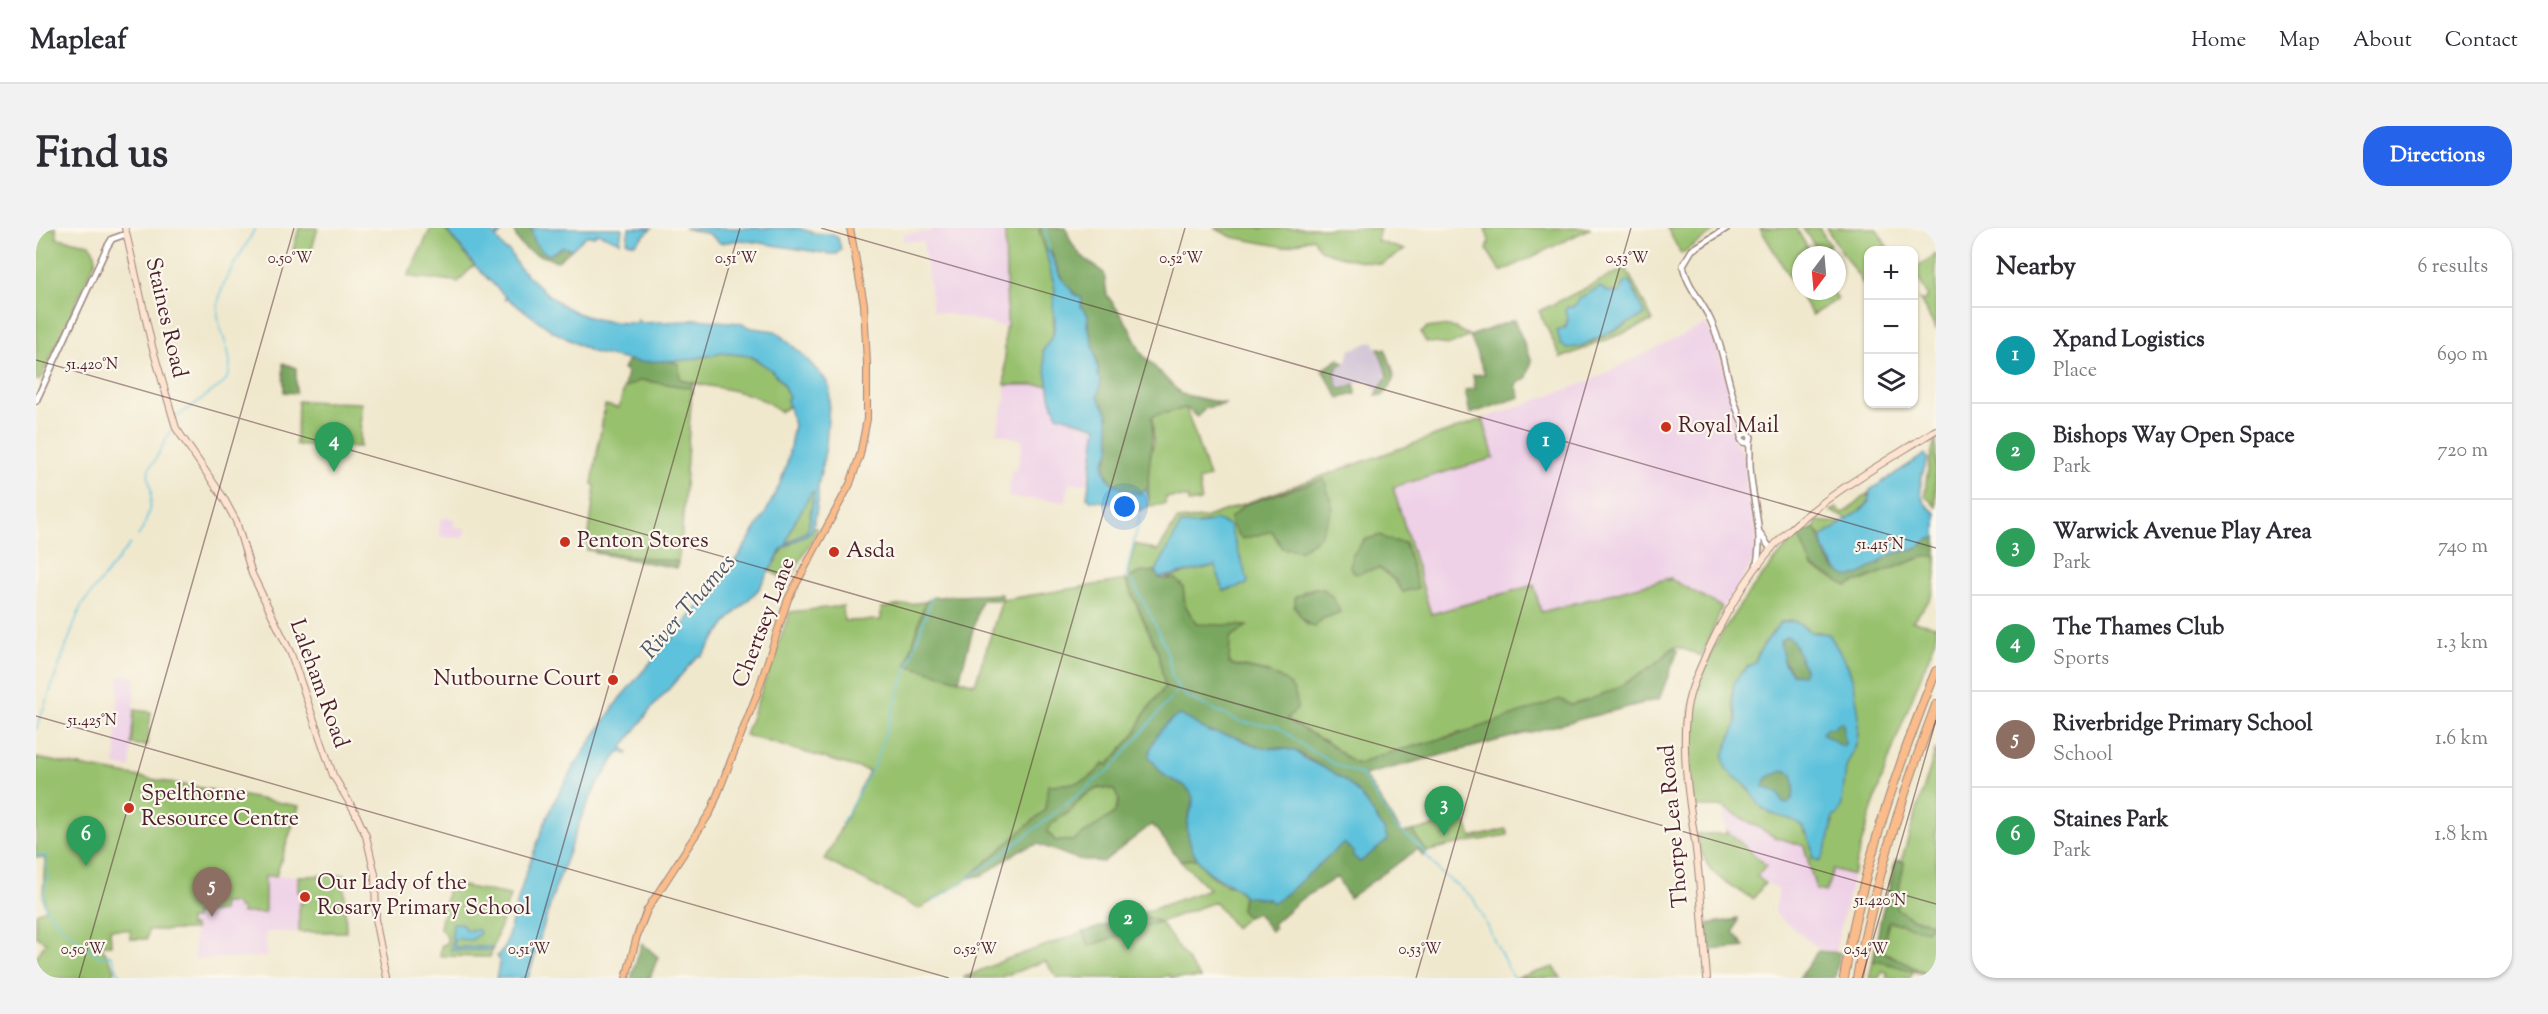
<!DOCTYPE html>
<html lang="en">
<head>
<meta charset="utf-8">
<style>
	:root { --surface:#fff; --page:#f2f2f3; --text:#2b2b33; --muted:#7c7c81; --line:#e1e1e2; --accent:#2563eb }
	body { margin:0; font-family:"Sorts Mill Goudy",serif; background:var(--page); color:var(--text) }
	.controls { position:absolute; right:18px; top:18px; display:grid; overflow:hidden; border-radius:12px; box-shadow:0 2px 4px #0004 }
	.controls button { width:54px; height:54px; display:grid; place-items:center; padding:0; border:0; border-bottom:2px solid var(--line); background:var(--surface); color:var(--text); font:30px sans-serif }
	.compass { position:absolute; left:1756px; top:18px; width:54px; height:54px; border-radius:50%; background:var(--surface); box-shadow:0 2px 4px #0004; rotate:196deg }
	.you { position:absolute; left:1089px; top:279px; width:21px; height:21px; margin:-15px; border:4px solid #fff; border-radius:50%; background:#1a73e8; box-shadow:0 0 0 9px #1a73e833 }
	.badge { display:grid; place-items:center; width:39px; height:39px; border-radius:50%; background:var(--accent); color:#fff; font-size:20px; font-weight:700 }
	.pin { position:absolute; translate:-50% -50px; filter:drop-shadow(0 2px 3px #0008) }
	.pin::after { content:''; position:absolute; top:32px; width:21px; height:18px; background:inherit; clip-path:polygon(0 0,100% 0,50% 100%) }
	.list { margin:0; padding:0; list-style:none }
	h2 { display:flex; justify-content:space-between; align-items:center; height:78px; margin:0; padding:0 24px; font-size:26px }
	h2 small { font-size:20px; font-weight:400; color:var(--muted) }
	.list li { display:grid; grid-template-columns:39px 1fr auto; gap:18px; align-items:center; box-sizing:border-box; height:96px; padding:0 24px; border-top:2px solid var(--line) }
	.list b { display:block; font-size:22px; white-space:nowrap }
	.list p { margin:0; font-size:20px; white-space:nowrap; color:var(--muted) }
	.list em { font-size:20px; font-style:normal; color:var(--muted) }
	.icon { flex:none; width:33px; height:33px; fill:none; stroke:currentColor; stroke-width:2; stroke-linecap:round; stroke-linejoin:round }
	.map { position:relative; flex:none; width:1900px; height:750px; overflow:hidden; border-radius:24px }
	header { display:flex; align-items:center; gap:36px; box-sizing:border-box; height:84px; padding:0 30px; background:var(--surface); border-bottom:2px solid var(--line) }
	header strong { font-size:28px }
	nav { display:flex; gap:33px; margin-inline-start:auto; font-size:21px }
	.intro { display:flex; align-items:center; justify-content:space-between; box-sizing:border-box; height:144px; padding:0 36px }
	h1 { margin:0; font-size:42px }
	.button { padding:15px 27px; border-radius:24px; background:var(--accent); color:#fff; font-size:21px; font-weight:700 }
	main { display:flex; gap:36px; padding:0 36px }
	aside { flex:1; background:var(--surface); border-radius:24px; box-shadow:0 2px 4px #0004 }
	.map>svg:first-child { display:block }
	.built { fill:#eed0e7 }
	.industrial { fill:#ccbed3 }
	.green { fill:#98c16e; stroke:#71704c; stroke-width:1.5; fill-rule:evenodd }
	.forest { fill:#7aa761; stroke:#626346; stroke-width:1.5; fill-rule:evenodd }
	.water { fill:#5ec2dc; stroke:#547084; stroke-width:1.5; fill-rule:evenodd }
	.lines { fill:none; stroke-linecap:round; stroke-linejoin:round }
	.stream { stroke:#5ec2dc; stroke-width:1.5 }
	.tertiary-casing { stroke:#9d847c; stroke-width:8 }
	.secondary-casing { stroke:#9d847c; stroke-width:8 }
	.primary-casing { stroke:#9d847c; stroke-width:8 }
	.motorway-casing { stroke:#9d847c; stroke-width:10 }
	.tertiary { stroke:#fff; stroke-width:5 }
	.secondary { stroke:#fde4d0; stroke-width:6 }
	.primary { stroke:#f9bc8a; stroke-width:6 }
	.motorway { stroke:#f9bc8a; stroke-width:8 }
	.ticks { fill:none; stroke:#4a1f2b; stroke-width:1.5; stroke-opacity:0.45 }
	.poi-dot { fill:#c8321e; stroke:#fbf7ec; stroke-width:2 }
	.labels { text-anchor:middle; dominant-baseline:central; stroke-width:4.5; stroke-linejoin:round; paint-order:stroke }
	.street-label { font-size:22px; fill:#4a1f2b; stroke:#fbf7ec }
	.poi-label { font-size:22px; fill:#4a1f2b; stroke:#fbf7ec; text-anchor:start }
	.water-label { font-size:24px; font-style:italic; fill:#515869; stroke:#fbf7ec }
	.ticks-label { font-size:15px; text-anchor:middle; fill:#4a1f2b; stroke:#fbf7ec; stroke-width:4.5; stroke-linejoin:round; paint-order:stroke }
</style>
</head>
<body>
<header>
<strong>Mapleaf</strong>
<nav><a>Home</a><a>Map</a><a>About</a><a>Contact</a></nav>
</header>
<div class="intro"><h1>Find us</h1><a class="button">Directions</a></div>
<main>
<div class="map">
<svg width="1900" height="750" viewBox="0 0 1900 750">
	<rect width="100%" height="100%" fill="#fbf7ec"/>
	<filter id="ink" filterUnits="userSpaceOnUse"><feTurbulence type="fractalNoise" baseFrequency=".0167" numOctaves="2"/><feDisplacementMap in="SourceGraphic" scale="12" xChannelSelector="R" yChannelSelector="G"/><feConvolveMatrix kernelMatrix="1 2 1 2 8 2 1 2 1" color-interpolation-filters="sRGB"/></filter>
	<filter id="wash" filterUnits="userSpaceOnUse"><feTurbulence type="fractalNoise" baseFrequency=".008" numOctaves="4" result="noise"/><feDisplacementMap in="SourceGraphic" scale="24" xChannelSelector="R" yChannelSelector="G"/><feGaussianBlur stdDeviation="1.35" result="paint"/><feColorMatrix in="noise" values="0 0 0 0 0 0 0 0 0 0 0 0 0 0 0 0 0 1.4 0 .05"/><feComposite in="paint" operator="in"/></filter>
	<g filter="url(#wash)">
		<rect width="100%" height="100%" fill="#f0e8cd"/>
		<g class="built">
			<path d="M896 0 969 1 971 99 897 83 887 13H867V6L895 4Z"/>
			<path d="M1669 96 1678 109 1690 146 1700 196 1698 208 1701 216 1708 225 1711 261 1720 304 1719 329 1695 371 1686 379 1634 350 1505 384 1498 357 1395 387 1357 259 1458 230 1447 191 1554 153Z"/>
			<path d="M969 157H1013L1017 177 1050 198 1061 200 1051 256 1033 254 1030 274 972 269 976 242 981 243 987 212 960 205 969 173Z"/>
			<path d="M411 289 418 292V299L429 300 428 310 406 309 403 305 404 292Z"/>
			<path d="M88 447 99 449 94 540 79 537 83 449Z"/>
			<path d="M1687 579 1739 609 1768 618 1781 662 1797 640 1817 647 1799 724 1782 720 1738 685 1743 662 1721 648 1730 637 1690 602Z"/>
			<path d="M308 647 310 704H230V729L159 731 158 702 124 703 121 650Z"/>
		</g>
		<path class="industrial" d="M1337 113 1349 137 1350 153 1342 163 1331 152 1303 160 1299 151 1301 139 1311 133 1314 122Z"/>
		<g class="green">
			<path d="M0 0H20L21 10 53 16 59 25 60 32 4 152H0Z"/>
			<path d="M263 0H282L274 27 257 22Z"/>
			<path d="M395 0H408L438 37 422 54C404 50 391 52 372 48Z"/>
			<path d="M960 0H1005L1019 61 1017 107 1007 123 1013 157H969V100L971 99 969 2Z"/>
			<path d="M1178 0H1344L1341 13 1369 22 1345 36 1310 30 1284 22 1277 10 1248 19 1196 9Z"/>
			<path d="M1449 0H1555L1465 44 1451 22 1453 13Z"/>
			<path d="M1631 0H1683L1645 26Z"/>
			<path d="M1724 0H1760L1776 27H1765V63H1797L1802 71 1776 87Z"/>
			<path d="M1783 0 1794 17 1783 24 1767 1Z"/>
			<path d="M1790 0H1840L1853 22H1832V54L1828 57Z"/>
			<path d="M1900 26V101L1883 71 1887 73 1892 68 1878 42Z"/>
			<path d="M1590 40 1617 93 1525 130 1503 83ZM1593 53 1609 87 1554 115 1527 102 1532 93 1529 83C1542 75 1552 67 1566 60L1572 64 1583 65 1589 55Z"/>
			<path d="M1405 98 1419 100 1434 108 1414 117 1390 114 1385 105 1391 100Z"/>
			<path d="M686 125 713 128 734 140 746 154 753 169V178L744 184C718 159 676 162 644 151L642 137 633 132H651Z"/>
			<path d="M605 152 656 160 645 316 642 334 551 322 559 258 556 256 569 177 583 180 588 160Z"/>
			<path d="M262 173 325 175 324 219 260 217Z"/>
			<path d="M1150 180 1173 249 1163 252 1165 270 1164 273 1152 275V270L1130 269 1129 276 1113 278 1112 238 1118 213 1116 188Z"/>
			<path d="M1447 191 1458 230 1357 259 1395 386 1498 357 1505 384 1634 350 1631 353 1635 351 1686 379 1666 428 1642 419H1638L1620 436 1581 460 1554 472 1433 502 1368 522 1341 528 1324 536 1316 534 1294 516 1256 495 1251 489 1261 481 1233 444 1193 436V410L1201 406 1160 396 1149 377 1147 359 1140 351 1130 350 1179 337 1188 363 1211 356 1192 297 1170 294 1159 297 1145 296 1120 343 1102 345 1094 350 1092 342 1099 316 1122 323 1141 292 1168 290ZM1288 251 1284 308 1265 322 1246 320 1236 303 1206 311 1264 260ZM1352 312 1369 315 1367 364C1354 344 1338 337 1316 328L1321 324ZM1279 360 1288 361 1304 384 1271 397 1258 378 1268 363Z"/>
			<path d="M1900 208V279L1889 267C1890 246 1895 227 1900 208Z"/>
			<path d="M778 264 772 302 751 316 755 301 775 265Z"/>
			<path d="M1832 265 1833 274C1827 282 1818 283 1813 292L1795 283 1801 280 1808 285Z"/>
			<path d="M1781 293 1808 295 1786 309 1778 300Z"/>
			<path d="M777 299 782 301 753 353 733 343 748 320 776 303Z"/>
			<path d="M1762 306 1776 339 1811 358 1887 329 1900 328C1900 363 1900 368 1876 393L1900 398V411C1868 489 1838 565 1817 647L1797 641 1790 664 1780 662 1768 618 1739 609 1687 579H1657C1655 546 1648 495 1659 464 1679 403 1720 353 1762 306ZM1758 393 1775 404H1784C1794 414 1804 424 1811 436 1819 451 1823 497 1821 513 1820 523 1812 529 1810 539 1807 555 1809 579 1796 591L1797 595 1787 628 1777 626 1774 613 1764 595 1727 581 1687 528C1691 518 1698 508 1700 498 1702 488 1698 483 1697 475 1693 454 1704 444 1720 434 1720 425 1739 402 1745 394Z"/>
			<path d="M1089 352 1122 424 1129 459 1109 485 1099 506 1072 537 1068 535C1052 557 1038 556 1012 557L1009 582 999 592 933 650 883 681 789 632 833 543 709 507 754 384 807 378 808 393 845 392V380L889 374 871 437 939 456 966 372Z"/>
			<path d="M98 482 115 484 111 518 95 516Z"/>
			<path d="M1900 521V734L1890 746 1846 723 1853 692 1890 702 1895 695 1875 690 1859 681 1868 634 1865 633Z"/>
			<path d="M0 530 263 578 240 648H229V685H206V680H202L199 675H187L186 683 159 686V691H153V698H158L159 702H112L111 711H95L94 702 74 701 75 717H65L79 742 76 750H2L0 729 10 715 0 708V685L10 681 7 666 9 630 0 629Z"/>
			<path d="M1064 559 1078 562 1083 572 1080 584 1076 587 1037 613H1020L1011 604 1016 595 1035 583 1046 569Z"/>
			<path d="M1429 592 1436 610 1470 601 1472 607 1411 618 1391 624 1376 603Z"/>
			<path d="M1690 602 1730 637 1721 648 1729 655 1717 671C1683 650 1670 648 1660 606H1690Z"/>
			<path d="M1161 631C1168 641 1176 649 1187 655 1197 659 1201 658 1207 668L1205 682 1211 689 1199 700 1179 674 1124 694 1164 750H1135L1133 747 1124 750H1021L1009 733 963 750H927L971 731 1048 704 1053 718 1122 693 1103 686 1173 661 1144 632Z"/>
			<path d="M308 647 310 704H263V676H266V665L262 664V648Z"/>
			<path d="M416 656 474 667 454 729 404 728 405 718 411 715V708L404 700 412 660Z"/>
			<path d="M1837 733 1857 735 1877 744 1874 750H1850L1852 745 1847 743 1843 750H1833Z"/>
			<path d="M1518 739 1525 750H1479Z"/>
		</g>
		<g class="forest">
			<path d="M478 0H496C495 16 505 20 518 25L526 19 536 21 522 33C504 28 479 23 478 0Z"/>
			<path d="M1005 0H1030C1037 25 1048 30 1068 45L1071 67 1090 94 1106 126 1145 166 1190 176 1169 180 1162 189 1150 180 1116 188C1118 213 1112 235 1112 260L1105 266C1092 264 1081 262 1073 250 1063 235 1074 233 1074 220 1074 212 1072 198 1072 188 1071 180 1063 176 1062 168 1060 159 1064 149 1062 140 1060 127 1050 99 1052 87L1045 79V70C1029 61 1021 41 1015 23L1010 24 1003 2Z"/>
			<path d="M1478 92 1496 133 1491 149 1480 157 1484 169 1434 186 1429 162 1439 161 1437 147 1449 146 1434 108Z"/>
			<path d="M1342 120 1349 121C1357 142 1365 151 1346 168L1340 167 1352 148Z"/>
			<path d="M1303 131 1308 135 1301 139C1298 147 1299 152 1303 160L1306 161 1319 156 1320 166 1303 170 1286 142Z"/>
			<path d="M592 132H632L642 136 644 151 658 156 656 160 605 152 588 160 591 143 587 141Z"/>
			<path d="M247 135 260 140V165L248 164Z"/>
			<path d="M1288 251 1297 280 1284 308 1265 322 1246 320 1236 303 1206 311 1196 298 1194 290 1210 276Z"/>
			<path d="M1778 300C1788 311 1784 317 1790 328 1792 333 1796 337 1799 342L1842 336 1849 329 1883 318 1893 310H1900V328L1886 329 1811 358 1776 339 1762 306Z"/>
			<path d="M1345 307 1352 312 1369 315 1382 360 1367 364 1359 352 1344 340 1319 346 1314 338 1316 328 1328 312Z"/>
			<path d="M559 323 642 334 641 340 559 325Z"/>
			<path d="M1120 343V346L1125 351H1140L1147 359 1149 377 1160 396 1211 398 1194 410 1193 436C1221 444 1263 442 1261 481L1251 490 1256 495 1294 516 1316 534 1324 536 1341 528 1421 507 1524 471 1535 477C1574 467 1609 447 1638 419L1642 423 1623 471 1328 547 1366 605 1376 603 1391 624 1387 628 1382 621 1313 670 1301 649 1264 672 1237 696 1239 700 1235 703 1221 685 1211 689 1205 682 1207 668 1242 672 1307 614 1318 624 1349 607 1347 600 1325 568 1311 554 1258 522 1255 523 1246 520H1226L1205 511 1176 505 1136 491 1119 512 1114 531C1121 535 1121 540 1126 545 1134 553 1147 553 1154 563 1162 574 1154 579 1152 589 1150 602 1156 620 1161 631L1144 632 1116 596 1067 634 1041 631 1002 616 984 622 947 647 932 650 1009 582 1012 557C1038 556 1052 557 1068 535L1072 537 1099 506 1109 485 1129 459 1122 424 1090 352 1102 345ZM1064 559 1078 562 1083 572 1079 584 1076 587 1037 613H1020L1011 604 1016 595 1035 583 1046 569Z"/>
			<path d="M1279 360C1294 361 1298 371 1304 384L1286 391 1279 399C1267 395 1258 381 1259 369Z"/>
			<path d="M966 366V372H945L923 452 871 437 889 374 898 369Z"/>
			<path d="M1751 408 1757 413 1769 441 1766 447 1757 446C1748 435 1742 425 1746 411Z"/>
			<path d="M1804 494H1807L1809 517 1807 519 1786 505 1790 500 1798 499Z"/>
			<path d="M1749 542 1756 546C1759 557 1760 567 1752 576L1747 575 1743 566 1727 558 1732 549Z"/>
			<path d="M1860 632 1868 634 1860 680 1875 690 1896 695 1890 703 1853 693 1846 723 1890 746C1871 743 1857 735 1837 733L1845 689Z"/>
			<path d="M1103 686 1123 694 1053 718 1048 704Z"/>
			<path d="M1702 691 1698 704 1709 719 1674 722 1671 696Z"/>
			<path d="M606 715 622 729 614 750H595Z"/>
			<path d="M1782 723 1804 725 1799 750H1763Z"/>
		</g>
		<g class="water">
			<path d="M409 0H452L459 8 464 4 465 6 460 10 470 23 472 22C478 28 478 34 484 40 520 77 544 96 601 95L602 92 604 95 652 93 660 91 703 95 716 100 739 103 765 125 789 151 794 161 790 218 782 258V274L780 275 781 281 776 303 746 321 722 362 694 390 666 428H662L614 482 586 520 592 524 591 526 584 523 561 556 545 590 517 667 492 750H460L464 733 461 728 468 721 488 651 508 597 520 570 539 537 584 470 677 362 704 326 729 286 743 258 751 236 758 197 751 172 753 169 746 154 734 141 715 128 686 125 651 132 604 134 582 130 556 124 515 102 471 70 470 72 469 71V68L441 40ZM778 264 772 302 751 316 755 301 775 265Z"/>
			<path d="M496 0H586L584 14 562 5 558 8H550L536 21 526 19 513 27C503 22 495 12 496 0Z"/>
			<path d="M593 0H616L599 16 591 14Z"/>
			<path d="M648 0H762L782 6H797L802 10 805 21 801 26H793L706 12 684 15 673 6Z"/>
			<path d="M1013 22 1024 48 1038 66 1046 70 1045 79 1052 87 1051 98C1055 104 1063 141 1062 148L1065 152 1062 168C1064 176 1071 180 1072 189 1072 195 1075 218 1074 222 1073 227 1069 230 1068 235 1066 256 1089 263 1105 266L1106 262 1111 263 1113 278 1103 283V279L1055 272 1051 269 1061 199 1021 187 1015 172 1008 130 1007 123 1017 107 1019 95 1017 78 1019 61 1010 24Z"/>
			<path d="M1593 53 1609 87 1543 119 1531 120 1525 117 1521 103 1530 99 1532 91 1529 83 1531 79H1538L1544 70 1564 59 1572 64 1583 65 1589 55Z"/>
			<path d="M1889 226 1892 231C1883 250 1878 272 1900 285V310C1890 310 1888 316 1880 320 1870 324 1858 323 1849 330 1830 343 1813 362 1795 334 1790 325 1786 320 1786 309L1830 278 1833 274 1834 262Z"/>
			<path d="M1181 292 1193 297 1212 352 1211 356 1188 363 1179 338 1123 350 1120 343 1145 296 1162 297Z"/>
			<path d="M1758 393 1775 404 1793 406 1812 438 1818 456 1823 488 1821 514 1810 539 1806 576 1803 584 1796 591C1798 599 1789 626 1784 633L1776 630C1777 624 1775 615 1772 608 1762 585 1743 594 1727 580 1720 575 1718 568 1714 562 1707 553 1695 549 1690 540 1680 523 1703 505 1701 487 1700 482 1697 479 1697 475 1694 453 1703 444 1719 434 1721 423 1737 405 1744 395ZM1751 408 1757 413 1769 441 1766 447 1757 446 1748 436 1744 413ZM1804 494 1807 495 1809 516 1807 519 1786 505 1790 500 1798 499ZM1749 542 1756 546C1759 556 1760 568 1752 576L1747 575 1743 566 1727 558 1732 549Z"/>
			<path d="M1145 487 1173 504 1200 509 1221 519 1258 522 1269 531 1295 543 1311 554 1325 568 1347 600 1352 612 1324 634 1316 627 1318 624 1307 615 1256 661 1237 675 1232 671 1207 668C1202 655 1174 652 1162 632 1155 621 1149 603 1152 591 1154 581 1161 576 1155 565 1149 554 1137 554 1128 547 1122 542 1120 535 1113 530 1113 515 1130 491 1145 487Z"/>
			<path d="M417 695H425L430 702H443L444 705 436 712 418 711V719H456L455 722H415Z"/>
		</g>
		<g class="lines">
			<g class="stream">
				<path d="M1009 0 1013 22"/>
				<path d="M142 188 188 155C203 134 185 111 182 89 179 55 206 29 219 0"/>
				<path d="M1104 287 1090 349 1097 354 1119 396 1131 424 1136 449 1143 461 1151 469 1205 494 1241 498 1269 519 1298 536 1326 547 1359 598 1381 616 1404 644 1437 670 1477 750"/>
				<path d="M102 308C110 298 116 275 115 262 114 254 111 250 113 240L118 234 135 202"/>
				<path d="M0 501 45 378 94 316"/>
				<path d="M805 596 839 536 896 369"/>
				<path d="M0 627 10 628 12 647 7 670 9 679 26 699 64 729 75 727 85 750"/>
				<path d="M895 675 963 629 1077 539 1142 462"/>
			</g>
		</g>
	</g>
	<g filter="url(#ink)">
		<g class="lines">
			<g class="tertiary-casing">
				<g id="tertiary">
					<path d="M1691 0 1656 22 1647 37C1650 55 1663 70 1672 87 1692 125 1691 175 1715 209 1713 216 1714 220 1714 227 1712 265 1730 301 1720 339"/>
					<path d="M0 173 71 19 76 11 90 6"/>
					<path d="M1711 205 1706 207 1705 211 1707 214 1712 215"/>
					<path d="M1724 306 1735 321"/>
				</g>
			</g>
			<g class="secondary-casing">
				<g id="secondary">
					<path d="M89 0 116 118 140 200 187 269 200 293 216 346 255 426 297 547 319 584 330 608 339 646 340 691 352 750"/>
					<path d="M1671 750C1667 705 1665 659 1659 614 1653 571 1646 530 1650 487 1652 464 1663 443 1672 422 1692 380 1716 338 1750 305 1794 264 1849 234 1900 202"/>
				</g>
			</g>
			<g class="primary-casing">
				<path id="primary" d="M590 750 601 708 611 682 675 583 721 466 752 371 814 256 824 227 831 191V136L828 76 814 0"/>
			</g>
			<g class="motorway-casing">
				<g id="motorway">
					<path d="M1808 750C1825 645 1860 541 1900 443"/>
					<path d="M1821 750C1837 657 1867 565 1900 477"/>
				</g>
			</g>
			<use href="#tertiary" class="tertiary"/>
			<use href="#secondary" class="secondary"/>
			<use href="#primary" class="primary"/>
			<use href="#motorway" class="motorway"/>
		</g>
	</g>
	<path class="ticks" d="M785 0 1900 320M0 132 1900 676M0 488 913 750M43 750 258 0M489 750 704 0M934 750 1149 0M1380 750 1595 0M1826 750 1900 492"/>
	<g class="poi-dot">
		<circle cx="1630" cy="199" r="6"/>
		<circle cx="529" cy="314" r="6"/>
		<circle cx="798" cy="324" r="6"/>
		<circle cx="577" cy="452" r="6"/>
		<circle cx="93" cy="580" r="6"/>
		<circle cx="269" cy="669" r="6"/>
	</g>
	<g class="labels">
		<g class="street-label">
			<text transform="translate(129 90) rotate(77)">Staines Road</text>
			<text transform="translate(729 395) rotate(-69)">Chertsey Lane</text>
			<text transform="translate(282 456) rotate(70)">Laleham Road</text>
			<text transform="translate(1639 598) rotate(-95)">Thorpe Lea Road</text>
		</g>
		<g class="poi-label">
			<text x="1642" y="199">Royal Mail</text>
			<text x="541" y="314">Penton Stores</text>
			<text x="810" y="324">Asda</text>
			<text x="565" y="452" text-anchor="end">Nutbourne Court</text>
			<text x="105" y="567">Spelthorne<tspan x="105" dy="25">Resource Centre</tspan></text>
			<text x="281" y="656">Our Lady of the<tspan x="281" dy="25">Rosary Primary School</tspan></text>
		</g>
		<g class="water-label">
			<text transform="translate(653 379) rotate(-49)">River Thames</text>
		</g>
	</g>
	<g class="ticks-label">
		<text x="254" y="35">0.50°W</text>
		<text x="700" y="35">0.51°W</text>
		<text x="1145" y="35">0.52°W</text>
		<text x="1591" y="35">0.53°W</text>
		<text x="56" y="141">51.420°N</text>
		<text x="1844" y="321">51.415°N</text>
		<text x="56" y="497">51.425°N</text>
		<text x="1844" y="677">51.420°N</text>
		<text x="47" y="726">0.50°W</text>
		<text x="493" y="726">0.51°W</text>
		<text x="939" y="726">0.52°W</text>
		<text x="1384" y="726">0.53°W</text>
		<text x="1830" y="726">0.54°W</text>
	</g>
</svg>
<div class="controls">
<button>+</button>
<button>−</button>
<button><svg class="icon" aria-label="layers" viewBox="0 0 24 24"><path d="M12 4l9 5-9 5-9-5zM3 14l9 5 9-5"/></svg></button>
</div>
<svg class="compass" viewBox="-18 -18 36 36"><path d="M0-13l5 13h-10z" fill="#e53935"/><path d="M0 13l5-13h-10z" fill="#7c7c81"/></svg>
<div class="you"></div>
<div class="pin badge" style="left:1510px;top:244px;background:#0f9aa8">1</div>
<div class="pin badge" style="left:1092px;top:722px;background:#2e9e5b">2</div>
<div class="pin badge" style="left:1408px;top:608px;background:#2e9e5b">3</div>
<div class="pin badge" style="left:298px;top:244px;background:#2e9e5b">4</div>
<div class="pin badge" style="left:176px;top:689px;background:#8d6e63">5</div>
<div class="pin badge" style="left:50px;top:638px;background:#2e9e5b">6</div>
</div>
<aside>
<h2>Nearby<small>6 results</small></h2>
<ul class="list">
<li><span class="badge" style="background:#0f9aa8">1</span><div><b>Xpand Logistics</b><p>Place</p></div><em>690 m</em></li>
<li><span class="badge" style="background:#2e9e5b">2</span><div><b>Bishops Way Open Space</b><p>Park</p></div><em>720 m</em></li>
<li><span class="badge" style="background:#2e9e5b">3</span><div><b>Warwick Avenue Play Area</b><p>Park</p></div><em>740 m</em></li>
<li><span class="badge" style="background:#2e9e5b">4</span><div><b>The Thames Club</b><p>Sports</p></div><em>1.3 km</em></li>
<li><span class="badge" style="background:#8d6e63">5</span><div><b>Riverbridge Primary School</b><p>School</p></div><em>1.6 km</em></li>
<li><span class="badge" style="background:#2e9e5b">6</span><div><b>Staines Park</b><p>Park</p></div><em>1.8 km</em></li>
</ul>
</aside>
</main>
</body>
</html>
